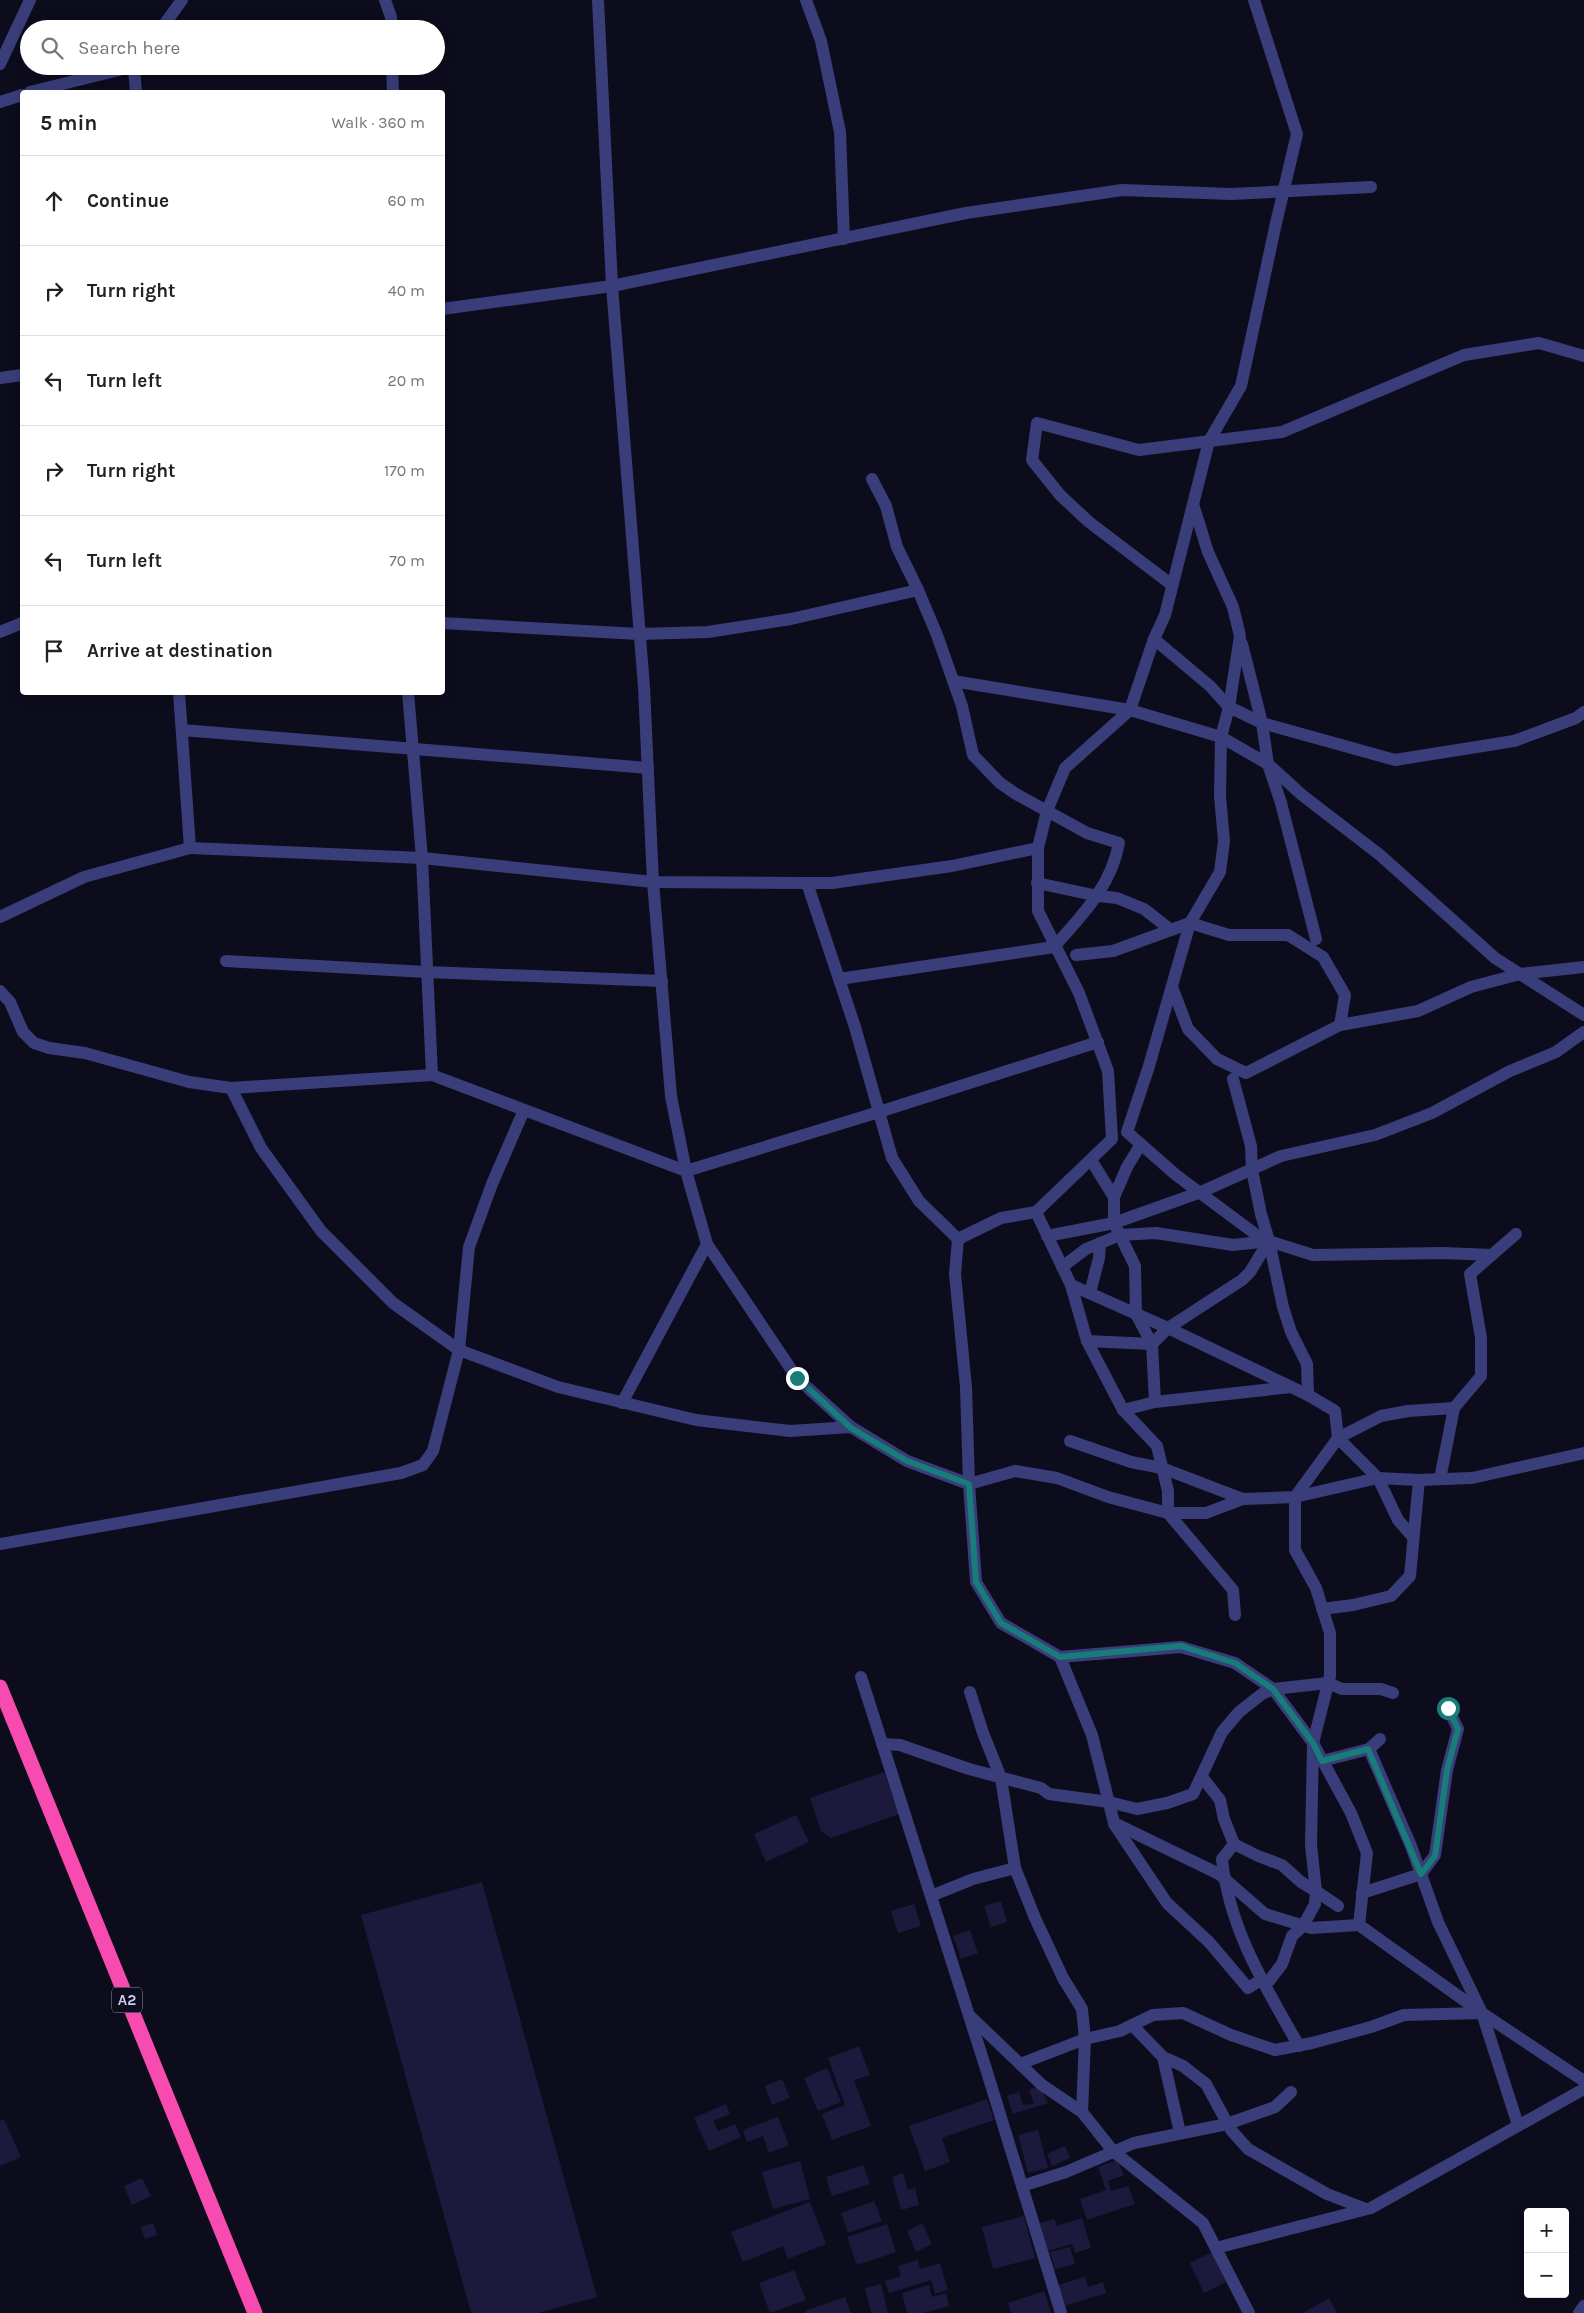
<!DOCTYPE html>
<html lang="en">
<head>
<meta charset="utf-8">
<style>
	:root { --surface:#fff; --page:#f2f2f2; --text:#222; --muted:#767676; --line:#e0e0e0 }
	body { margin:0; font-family:Karla,sans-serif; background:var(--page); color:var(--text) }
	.controls { position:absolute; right:15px; bottom:15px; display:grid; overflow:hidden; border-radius:5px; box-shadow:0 2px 12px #0003 }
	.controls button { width:45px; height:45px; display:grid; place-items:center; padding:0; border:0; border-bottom:1px solid var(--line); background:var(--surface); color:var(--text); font:25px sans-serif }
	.stop { position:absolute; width:15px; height:15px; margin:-11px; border:4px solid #177c7a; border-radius:50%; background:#fff }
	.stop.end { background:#177c7a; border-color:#fff; box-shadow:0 1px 5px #0008 }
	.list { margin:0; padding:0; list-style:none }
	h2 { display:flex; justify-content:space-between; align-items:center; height:65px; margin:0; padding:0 20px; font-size:21px }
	h2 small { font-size:16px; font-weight:400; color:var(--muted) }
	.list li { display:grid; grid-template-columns:32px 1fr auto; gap:15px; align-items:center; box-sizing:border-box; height:90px; padding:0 20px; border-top:1px solid var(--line) }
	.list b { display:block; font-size:19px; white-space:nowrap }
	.list em { font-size:16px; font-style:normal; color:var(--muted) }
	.icon { flex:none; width:28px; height:28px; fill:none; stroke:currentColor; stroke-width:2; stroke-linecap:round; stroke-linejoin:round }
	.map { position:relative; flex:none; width:1584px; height:2313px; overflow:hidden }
	.search { position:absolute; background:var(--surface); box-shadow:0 2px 12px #0003; left:20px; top:20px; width:425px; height:55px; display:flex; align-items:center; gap:12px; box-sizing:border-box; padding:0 18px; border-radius:28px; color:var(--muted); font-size:19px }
	.panel { position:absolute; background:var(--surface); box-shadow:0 2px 12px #0003; left:20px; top:90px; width:425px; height:605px; border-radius:5px }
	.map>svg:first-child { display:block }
	.building { fill:#1d193d }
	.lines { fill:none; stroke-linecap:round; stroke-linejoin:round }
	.street { stroke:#393e7a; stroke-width:12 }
	.highway { stroke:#f74bb0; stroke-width:15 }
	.route { stroke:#177c7a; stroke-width:6 }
	.labels { text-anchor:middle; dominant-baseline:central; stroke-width:4; stroke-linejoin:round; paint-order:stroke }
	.shield { fill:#0d0c1d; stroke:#9191ba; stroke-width:1 }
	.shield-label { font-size:15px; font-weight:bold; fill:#cacafd }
</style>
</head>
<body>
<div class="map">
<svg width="1584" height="2313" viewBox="0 0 1584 2313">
	<rect width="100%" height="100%" fill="#0d0c1d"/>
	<g class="building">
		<path d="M884 1772 899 1814 831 1838 821 1831 810 1798Z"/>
		<path d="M796 1815 809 1842 766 1862 754 1834Z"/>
		<path d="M482 1882 597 2297 538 2313H471L361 1915Z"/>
		<path d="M1001 1901 1007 1922 991 1927 984 1906Z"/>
		<path d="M914 1904 921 1926 898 1933 891 1911Z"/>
		<path d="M970 1930 978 1953 961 1959 953 1936Z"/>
		<path d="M859 2046 870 2075 854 2080 871 2126 832 2140 822 2114 845 2105 828 2058Z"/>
		<path d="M827 2068 841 2102 818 2111 804 2078Z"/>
		<path d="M782 2079 790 2098 772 2105 765 2086Z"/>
		<path d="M1039 2086 1048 2103 1013 2114 1007 2096 1019 2092 1023 2105 1034 2104 1029 2090Z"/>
		<path d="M987 2099 994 2120 942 2138 950 2162 925 2171 909 2126Z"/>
		<path d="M726 2104 730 2114 713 2121 718 2131 735 2124 741 2137 709 2151 694 2118Z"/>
		<path d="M778 2117 789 2145 769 2153 763 2136 747 2142 743 2130Z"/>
		<path d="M4 2119 21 2157 0 2166V2121Z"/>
		<path d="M1038 2130 1048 2168 1028 2173 1018 2135Z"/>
		<path d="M1065 2146 1070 2158 1052 2166 1047 2154Z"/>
		<path d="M1117 2160 1124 2175 1108 2181 1111 2191 1128 2186 1135 2204 1087 2220 1080 2199 1106 2190 1098 2167Z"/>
		<path d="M800 2161 810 2199 773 2209 762 2172Z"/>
		<path d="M863 2165 870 2184 832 2196 826 2177Z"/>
		<path d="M903 2173 908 2190 915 2188 919 2205 901 2210 892 2177Z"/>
		<path d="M142 2178 151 2196 132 2205 124 2186Z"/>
		<path d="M874 2201 882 2221 848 2233 841 2213Z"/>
		<path d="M810 2202 826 2244 788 2259 783 2246 743 2262 731 2232Z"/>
		<path d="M1024 2216 1035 2258 993 2269 982 2227Z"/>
		<path d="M1082 2218 1091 2248 1075 2253 1072 2244 1048 2251 1040 2223 1054 2219 1057 2226Z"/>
		<path d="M153 2223 157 2235 145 2239 141 2227Z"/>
		<path d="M922 2223 932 2244 916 2252 907 2231Z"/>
		<path d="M887 2224 896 2252 857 2265 847 2237Z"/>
		<path d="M1070 2247 1075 2264 1055 2269 1050 2252Z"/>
		<path d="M1212 2252 1226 2282 1204 2293 1190 2263Z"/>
		<path d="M918 2260 920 2269 940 2263 948 2290 935 2294 931 2280 889 2293 885 2281 901 2276 898 2266Z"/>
		<path d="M794 2270 806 2300 770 2313 759 2283Z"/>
		<path d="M1085 2277 1088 2287 1103 2282 1106 2293 1064 2306 1058 2285Z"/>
		<path d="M881 2284 888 2313H871L865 2288Z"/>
		<path d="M929 2285 932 2297 946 2293 949 2306 924 2313H907L902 2293Z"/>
		<path d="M1044 2291 1051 2313H1011L1008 2303Z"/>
		<path d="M845 2297 851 2313H806L805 2311Z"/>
		<path d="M1329 2298 1337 2313H1303Z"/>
	</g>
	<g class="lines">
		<g class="street">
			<path d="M385 0 391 17V29"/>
			<path d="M598 0 612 286 644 687 653 882 671 1096 686 1171 707 1244 797 1378 851 1427 907 1461 969 1484 1015 1471 1057 1478 1108 1497 1168 1513H1206L1243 1499 1295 1497 1378 1478 1419 1480 1472 1478 1584 1453"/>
			<path d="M806 0 821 41 840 132 844 239"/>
			<path d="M1254 0 1297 134 1276 223 1241 386 1209 441 1165 615 1154 639 1130 710 1065 768 1047 811 1038 848V911L1079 993 1108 1071 1112 1139 1036 1212 1001 1218 958 1239 955 1274 966 1387 969 1484 976 1582 1001 1623 1060 1657 1092 1735 1114 1823 1219 1874 1265 1914 1311 1928 1359 1925 1482 2013 1584 2081"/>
			<path d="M161 29 182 0"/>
			<path d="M0 64 30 0"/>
			<path d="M392 66 393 92"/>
			<path d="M134 68 136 92"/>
			<path d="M30 92 135 66"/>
			<path d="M0 102 22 95"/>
			<path d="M442 309 612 286 966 213 1122 190 1231 194 1371 187"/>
			<path d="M0 378 22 375"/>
			<path d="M1193 504 1208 552 1233 607 1240 636 1229 707 1221 737 1220 796 1224 841 1220 872 1190 923 1149 1066 1127 1132 1176 1175 1262 1239 1313 1255 1443 1253 1492 1255"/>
			<path d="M1172 585 1089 522 1060 495 1032 460 1037 423 1139 450 1282 432 1464 355 1539 343 1584 356"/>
			<path d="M442 623 639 634 708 632 791 619 918 590"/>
			<path d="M0 632 22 623"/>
			<path d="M1154 639 1210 686 1229 707 1262 723 1395 760 1514 741 1576 718 1584 712"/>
			<path d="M1242 644 1262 723 1268 764 1281 803 1316 939"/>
			<path d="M953 681 1130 710 1221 737 1268 764 1302 795 1380 855 1495 958 1584 1015"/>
			<path d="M179 692 190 848 422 858 653 882 807 883H832L952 866 1038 848"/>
			<path d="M182 730 648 768"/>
			<path d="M807 883 855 1027 892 1158 919 1201 958 1239"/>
			<path d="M1037 883 1098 896 1117 898 1144 909 1171 930"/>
			<path d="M0 917 84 877 190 848"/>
			<path d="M1076 955 1113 951 1190 923 1229 935H1288L1323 957 1345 995 1340 1025"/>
			<path d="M226 961 427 972 662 981"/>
			<path d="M839 979 1054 947C1082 915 1111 887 1119 843L1087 833 1016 794 1000 783 973 755 962 706 937 635 918 590 897 547 886 506 872 479"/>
			<path d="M1172 987 1188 1029 1217 1059 1246 1073 1340 1025 1418 1011 1471 987 1520 974 1584 967"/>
			<path d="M0 991 10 1002 23 1032 34 1043 49 1048 85 1053 189 1082 231 1088 432 1075 422 858 408 692"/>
			<path d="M432 1075 686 1171 879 1112 1098 1042"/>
			<path d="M1233 1079 1251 1146 1252 1170 1261 1214 1269 1241 1283 1307 1291 1332 1307 1364 1308 1395"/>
			<path d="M231 1088 261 1148 321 1231 393 1303 459 1350 558 1387 696 1420 790 1431 851 1427"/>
			<path d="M1091 1160 1114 1197V1223L1135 1266 1136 1314 1152 1344 1155 1402"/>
			<path d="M1114 1197 1127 1167 1141 1144"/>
			<path d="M1036 1212 1071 1285 1087 1341 1123 1410 1157 1446 1168 1491V1513L1233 1590 1235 1615"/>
			<path d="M1047 1236 1114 1223 1201 1192 1281 1156 1375 1135 1432 1113 1510 1071 1556 1052 1584 1032"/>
			<path d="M1062 1267 1086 1249 1120 1235 1156 1233 1233 1245 1269 1241"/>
			<path d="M1071 1285 1168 1328 1308 1395 1335 1411 1338 1438 1378 1478 1398 1520 1413 1537"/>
			<path d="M1090 1293 1099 1258 1100 1243"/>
			<path d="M1087 1341 1152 1344 1168 1328 1242 1280 1250 1272 1269 1241"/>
			<path d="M622 1403 707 1244"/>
			<path d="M1454 1408 1481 1376V1338L1470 1274 1516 1234"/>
			<path d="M1123 1410 1155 1402 1291 1387"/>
			<path d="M1070 1441 1131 1462 1162 1468 1243 1499"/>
			<path d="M0 1544 401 1473 423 1465 433 1451 459 1350 469 1247 492 1184 524 1110"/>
			<path d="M1322 1609 1353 1605 1391 1596 1410 1576 1419 1480"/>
			<path d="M1060 1657 1181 1647 1235 1663 1273 1689 1313 1743 1351 1813 1367 1853 1359 1925"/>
			<path d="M861 1677 987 2072 1061 2313"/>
			<path d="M970 1692 983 1733 1001 1778 1015 1868 1035 1918 1063 1978 1082 2009 1085 2039 1082 2112"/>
			<path d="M882 1744 900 1745 969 1769 1041 1788 1049 1794 1109 1802 1137 1809 1167 1803 1193 1794 1222 1732 1239 1712 1262 1694 1273 1689 1328 1683 1342 1689H1381L1393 1693"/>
			<path d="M1369 1749 1411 1846 1438 1922 1482 2013 1518 2125"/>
			<path d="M1322 1761 1369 1749 1380 1739"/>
			<path d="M1114 1824 1167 1903 1209 1942 1248 1988 1261 1980 1269 1981 1282 1964 1292 1936 1303 1926 1315 1904 1316 1891 1301 1882 1282 1865 1258 1856 1234 1844 1224 1819 1220 1800 1202 1777"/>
			<path d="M1234 1844 1222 1859C1229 1929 1265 1986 1299 2046"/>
			<path d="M1362 1893 1421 1874 1435 1855 1447 1770 1458 1729 1448 1708"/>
			<path d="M931 1896 973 1879 1015 1868"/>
			<path d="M1338 1906 1316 1891 1311 1845 1313 1743 1330 1676V1633L1316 1588 1295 1550V1497L1338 1438 1381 1416 1408 1411 1454 1408 1440 1479"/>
			<path d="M971 2017 1042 2085 1082 2112 1113 2151 1203 2223 1249 2313"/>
			<path d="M1132 2025 1163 2057 1183 2066 1206 2084 1231 2130 1248 2149 1327 2194 1366 2209"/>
			<path d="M1163 2057 1180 2133"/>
			<path d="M1020 2064 1085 2039 1120 2031 1153 2015 1183 2013 1231 2035 1275 2050 1312 2043 1371 2027 1404 2015 1482 2013"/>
			<path d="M1022 2186 1066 2172 1134 2143 1227 2124 1275 2107 1291 2092"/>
			<path d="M1216 2248 1371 2208 1584 2089"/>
			<path d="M1579 2313 1584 2306"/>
		</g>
		<path class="highway" d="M0 1687 255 2313"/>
	</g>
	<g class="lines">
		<path class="route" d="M797 1378 851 1428 907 1461 969 1484 976 1582 1001 1623 1060 1657 1181 1646 1235 1663 1273 1689 1313 1743 1322 1761 1368 1749 1421 1874 1435 1856 1447 1770 1458 1729 1448 1708"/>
	</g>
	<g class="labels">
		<rect class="shield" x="112" y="1987.5" width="30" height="25" rx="4"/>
		<g class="shield-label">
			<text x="127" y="2000">A2</text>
		</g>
	</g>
</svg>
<div class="controls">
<button>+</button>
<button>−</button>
</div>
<div class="stop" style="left:1448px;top:1708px"></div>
<div class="stop end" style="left:797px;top:1378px"></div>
<div class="search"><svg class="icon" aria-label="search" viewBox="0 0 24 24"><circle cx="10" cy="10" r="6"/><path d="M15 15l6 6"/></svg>Search here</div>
<section class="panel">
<h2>5 min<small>Walk · 360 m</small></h2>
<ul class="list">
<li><svg class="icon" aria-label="ahead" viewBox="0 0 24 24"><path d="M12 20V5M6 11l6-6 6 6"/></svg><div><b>Continue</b></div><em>60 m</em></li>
<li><svg class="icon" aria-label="right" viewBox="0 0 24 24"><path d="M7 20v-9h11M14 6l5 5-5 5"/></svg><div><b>Turn right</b></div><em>40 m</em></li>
<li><svg class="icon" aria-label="left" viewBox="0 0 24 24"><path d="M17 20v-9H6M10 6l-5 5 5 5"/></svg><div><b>Turn left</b></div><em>20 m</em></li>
<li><svg class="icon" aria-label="right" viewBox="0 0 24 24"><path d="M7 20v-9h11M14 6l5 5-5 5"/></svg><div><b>Turn right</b></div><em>170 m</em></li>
<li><svg class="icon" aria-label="left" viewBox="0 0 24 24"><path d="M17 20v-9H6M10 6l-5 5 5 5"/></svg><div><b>Turn left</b></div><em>70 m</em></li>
<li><svg class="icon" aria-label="arrive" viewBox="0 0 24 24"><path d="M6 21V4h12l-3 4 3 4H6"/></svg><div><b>Arrive at destination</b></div></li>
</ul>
</section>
</div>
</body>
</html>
